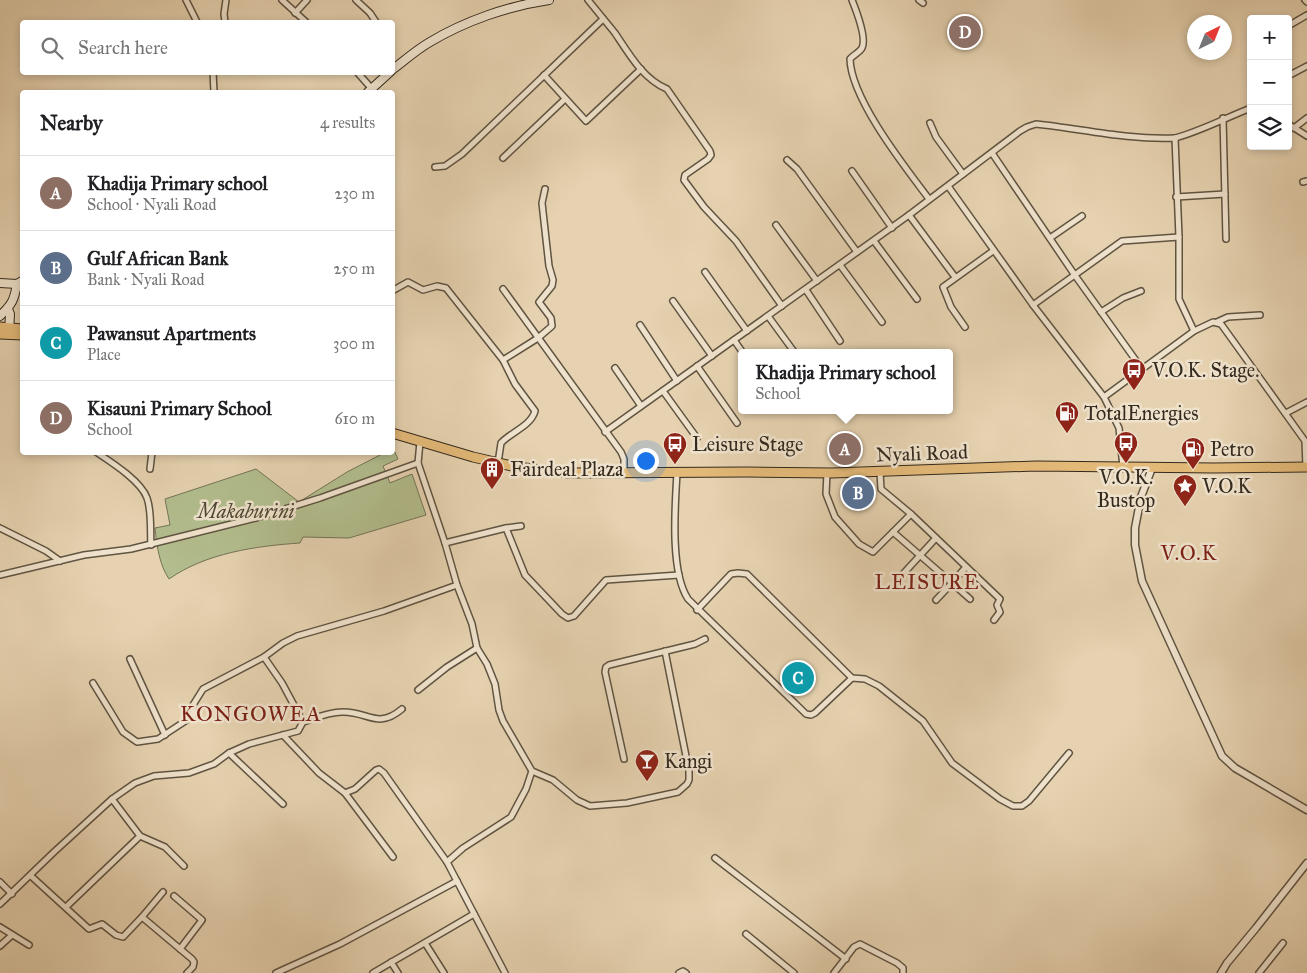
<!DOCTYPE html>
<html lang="en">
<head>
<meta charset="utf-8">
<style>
	:root { --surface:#fff; --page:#f2f2f2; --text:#202124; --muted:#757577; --line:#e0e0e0; --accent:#8f2418 }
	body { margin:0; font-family:"IM FELL Great Primer",serif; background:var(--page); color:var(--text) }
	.controls { position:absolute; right:15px; top:15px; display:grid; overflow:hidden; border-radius:5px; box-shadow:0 2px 8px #0003 }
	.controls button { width:45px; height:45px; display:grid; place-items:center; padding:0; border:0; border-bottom:1px solid var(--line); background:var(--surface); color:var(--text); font:25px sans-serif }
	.compass { position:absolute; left:1187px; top:15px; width:45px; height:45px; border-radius:50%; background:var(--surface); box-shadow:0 2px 8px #0003; rotate:43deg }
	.you { position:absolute; left:645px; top:460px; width:18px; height:18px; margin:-12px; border:4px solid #fff; border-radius:50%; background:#1a73e8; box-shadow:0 0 0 8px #1a73e833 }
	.badge { display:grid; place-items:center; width:32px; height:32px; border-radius:50%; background:var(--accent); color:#fff; font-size:16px; font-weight:700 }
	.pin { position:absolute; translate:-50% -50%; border:2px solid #fff; box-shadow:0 1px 5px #0006 }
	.popup { position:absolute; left:738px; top:349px; width:215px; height:65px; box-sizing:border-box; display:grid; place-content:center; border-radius:5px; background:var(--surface); filter:drop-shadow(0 1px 4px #0005); font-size:16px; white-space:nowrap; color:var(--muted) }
	.popup b { font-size:19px; color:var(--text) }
	.popup::after { content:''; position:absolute; left:50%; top:100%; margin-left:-10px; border:10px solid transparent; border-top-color:var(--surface) }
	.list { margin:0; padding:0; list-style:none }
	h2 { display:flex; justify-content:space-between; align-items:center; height:65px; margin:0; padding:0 20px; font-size:21px }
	h2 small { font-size:16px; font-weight:400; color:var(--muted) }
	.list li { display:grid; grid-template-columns:32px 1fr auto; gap:15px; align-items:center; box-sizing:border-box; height:75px; padding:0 20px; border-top:1px solid var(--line) }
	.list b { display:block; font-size:19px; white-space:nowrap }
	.list p { margin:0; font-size:16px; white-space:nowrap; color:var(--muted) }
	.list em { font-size:16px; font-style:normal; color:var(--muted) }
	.icon { flex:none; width:28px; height:28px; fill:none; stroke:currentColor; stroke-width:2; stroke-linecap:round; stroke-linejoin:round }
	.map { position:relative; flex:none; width:1307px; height:973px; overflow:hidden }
	.search { position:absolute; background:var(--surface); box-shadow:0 2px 8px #0003; left:20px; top:20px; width:375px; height:55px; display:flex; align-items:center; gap:12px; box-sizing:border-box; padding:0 18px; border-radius:5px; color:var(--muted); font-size:19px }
	.panel { position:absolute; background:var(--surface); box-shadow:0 2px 8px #0003; left:20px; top:90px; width:375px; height:365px; border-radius:5px }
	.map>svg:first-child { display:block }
	.green { fill:#b2bd8d; stroke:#737456 }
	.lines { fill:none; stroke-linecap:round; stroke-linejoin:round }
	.minor-casing { stroke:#605442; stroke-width:8 }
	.tertiary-casing { stroke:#605442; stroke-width:9 }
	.secondary-casing { stroke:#342a1e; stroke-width:10 }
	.trunk-casing { stroke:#342a1e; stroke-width:11 }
	.minor { stroke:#efe2cc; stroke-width:5 }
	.tertiary { stroke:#efe2cc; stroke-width:6 }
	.secondary { stroke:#efe2cc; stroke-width:8 }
	.trunk { stroke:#e3b978; stroke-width:9 }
	.labels { text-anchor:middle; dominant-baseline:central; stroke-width:5; stroke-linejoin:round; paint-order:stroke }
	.poi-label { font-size:20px; fill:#342a1e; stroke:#efe2cc; text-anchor:start }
	.street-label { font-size:20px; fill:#342a1e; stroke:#efe2cc }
	.park-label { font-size:20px; font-style:italic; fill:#4d4734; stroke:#efe2cc }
	.neighbourhood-label { font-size:21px; letter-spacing:1px; fill:#7a1f14; stroke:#efe2cc }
	.quarter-label { font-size:22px; letter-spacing:1px; fill:#7a1f14; stroke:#efe2cc }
</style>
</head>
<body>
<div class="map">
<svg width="1307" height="973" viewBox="0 0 1307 973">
	<rect width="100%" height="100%" fill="#e6d2b0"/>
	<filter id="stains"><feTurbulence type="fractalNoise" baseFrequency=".004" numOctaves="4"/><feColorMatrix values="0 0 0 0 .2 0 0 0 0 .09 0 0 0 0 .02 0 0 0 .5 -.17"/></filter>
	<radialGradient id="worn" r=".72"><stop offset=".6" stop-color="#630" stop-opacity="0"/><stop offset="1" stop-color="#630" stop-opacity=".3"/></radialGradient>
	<path class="green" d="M393 448 398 459 383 466 390 483 412 474 426 515 349 538 303 537 300 543C256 546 206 553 169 579 159 564 157 546 155 528L170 525 165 499 256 469 299 502 347 472 384 453 392 452Z"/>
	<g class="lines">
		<g class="minor-casing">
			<g id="minor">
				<path d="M186 0 197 22"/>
				<path d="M282 0 306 22"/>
				<path d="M356 0 370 13 376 22"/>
				<path d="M588 0C597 11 606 22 615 33 629 54 643 79 667 89L710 151 711 155 708 159 685 175 684 180 704 207 736 241 782 306"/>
				<path d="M852 0C856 10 867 38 862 48 859 53 853 55 850 59 851 99 905 167 929 199"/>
				<path d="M919 0 923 3"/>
				<path d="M1305 0 1307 2"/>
				<path d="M295 13 307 0"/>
				<path d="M225 22 224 14 226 0"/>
				<path d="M1288 26 1307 15"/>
				<path d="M213 72 214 92"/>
				<path d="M357 72 372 89"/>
				<path d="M544 75 586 121 641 69"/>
				<path d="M1288 76 1307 66"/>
				<path d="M1223 118 1226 239"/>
				<path d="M930 123 936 137 963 174"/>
				<path d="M1288 124 1307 136"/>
				<path d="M1294 128 1307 118"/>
				<path d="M1175 138C1201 131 1225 118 1251 108"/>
				<path d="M992 153 1074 274 1142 369"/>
				<path d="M503 158 565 99"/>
				<path d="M787 160 797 169 857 252"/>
				<path d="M435 167 445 166 462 154 603 19"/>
				<path d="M852 171 892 228"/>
				<path d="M1303 182 1307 181"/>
				<path d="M948 186 1033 305 1104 397 1119 428 1123 467"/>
				<path d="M1176 197 1225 194"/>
				<path d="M909 215 955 277"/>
				<path d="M776 225 817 281"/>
				<path d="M1050 238 1082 216"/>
				<path d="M874 241 917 299"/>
				<path d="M840 265 882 322"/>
				<path d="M705 272 747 331"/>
				<path d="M503 289 621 452 624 459V473"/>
				<path d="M806 290 840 341"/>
				<path d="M392 291 408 282 423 290 437 286 446 288 503 360 515 384 535 411C531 426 511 432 501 443L498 463"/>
				<path d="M673 301 712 356"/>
				<path d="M1033 305 1122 241 1179 237"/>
				<path d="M1101 312 1123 298 1141 291"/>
				<path d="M768 316 795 353"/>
				<path d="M1217 322 1228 317 1260 315"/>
				<path d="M640 325 677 381"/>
				<path d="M965 327 951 307 943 287 993 251"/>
				<path d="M734 340 743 353"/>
				<path d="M503 360 538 338 552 326 551 318 539 302 552 286 553 280 549 266 542 203 545 189"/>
				<path d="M697 366 737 423"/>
				<path d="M615 368 641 406"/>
				<path d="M663 391 697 438"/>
				<path d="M1104 397 1194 331 1213 322 1221 324 1300 434 1305 441 1306 467"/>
				<path d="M1286 413 1307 402"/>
				<path d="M605 432 909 215 1020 131 1027 127 1036 124C1083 129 1127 140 1175 138L1179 237V299L1194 331"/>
				<path d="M96 452C111 462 141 481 147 498 152 512 150 531 151 545"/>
				<path d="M150 469 152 452"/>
				<path d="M677 473C675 506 670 572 688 599L806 714 811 715 815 713 852 678"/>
				<path d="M827 473 826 494 835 517 859 544 873 552 911 514 881 489 880 472"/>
				<path d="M911 514 1000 599 997 605 1000 612 994 620"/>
				<path d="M0 528 46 551 60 561"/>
				<path d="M506 528 525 575 562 614 568 618 574 616 606 580 679 575"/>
				<path d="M893 532 952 583 936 600"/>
				<path d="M445 543 506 528 521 526"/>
				<path d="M966 567 952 583 970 599"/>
				<path d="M903 574 936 538"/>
				<path d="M0 575 84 555 131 549 256 518 320 498 418 463"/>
				<path d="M457 585 472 624 477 648 487 664 495 684 499 710 503 721 532 771 553 780 577 800 590 806 627 803 678 792 687 784 689 780V771L665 651"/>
				<path d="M697 610 731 574 738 573 747 574 852 678 865 679 879 686 923 721 952 763 1000 799 1013 806H1022L1029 801 1069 753"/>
				<path d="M130 659 165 735"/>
				<path d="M93 683 123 732 137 742 158 739 193 716V705L203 689 264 657 283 643 297 636 384 611 457 585 445 543 418 463 420 442"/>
				<path d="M418 690 447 667 477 648"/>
				<path d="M303 722C315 718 329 712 342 712 368 711 377 730 402 709"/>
				<path d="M283 735 319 773 345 793 355 789 376 770 379 769 384 773 447 862 505 973"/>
				<path d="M229 753 283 804"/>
				<path d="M624 759 605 672 606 667 609 665 695 644 705 639"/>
				<path d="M345 793 393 857"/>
				<path d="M140 836 165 847 184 866"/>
				<path d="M715 858 846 959"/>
				<path d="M447 862 463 848 511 817 526 789 532 771"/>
				<path d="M31 876 89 929 102 924 116 935 123 937 142 917 192 959 194 962 193 967 187 973"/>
				<path d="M0 882 12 894"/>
				<path d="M174 896 202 920 180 949"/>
				<path d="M0 904 54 852 112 799 135 783 154 776 189 773 214 764 229 753 249 744 298 731 303 722 282 683 264 657"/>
				<path d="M66 907 140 836 112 799"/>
				<path d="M142 917 163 892"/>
				<path d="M0 927 29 945"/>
				<path d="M746 934 794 973"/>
				<path d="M425 943 444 973"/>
				<path d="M0 946 12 935"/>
				<path d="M391 962 398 973"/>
				<path d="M276 973 340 944 457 881"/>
				<path d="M373 973 474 914"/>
				<path d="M679 973 683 971 686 973"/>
				<path d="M834 973 854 947 860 944 897 963 903 968V973"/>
				<path d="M1259 973 1283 943"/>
			</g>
		</g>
		<g class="tertiary-casing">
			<g id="tertiary">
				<path d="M1152 468 1141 497 1135 528V545L1142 581 1222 756 1235 768 1307 810"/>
				<path d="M1221 973 1227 963 1256 928 1307 863"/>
			</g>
		</g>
		<g class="secondary-casing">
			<g id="secondary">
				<path d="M392 70C404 61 416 50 430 42 465 21 508 6 549 0"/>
				<path d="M368 92 390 72"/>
				<path d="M0 283 17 284"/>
				<path d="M8 309 10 314 9 332"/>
				<path d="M0 316C12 304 14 301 17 284L22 281"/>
			</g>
		</g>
		<g class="trunk-casing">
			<g id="trunk">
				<path d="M0 327 22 329"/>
				<path d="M0 334 22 335"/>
				<path d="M392 433 473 457 516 467 568 473 748 472 832 473 1036 466 1213 468 1307 467"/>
			</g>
		</g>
		<use href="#minor" class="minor"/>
		<use href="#tertiary" class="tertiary"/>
		<use href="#secondary" class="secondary"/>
		<use href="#trunk" class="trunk"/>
	</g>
	<defs>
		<g id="bus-pin" transform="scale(1.25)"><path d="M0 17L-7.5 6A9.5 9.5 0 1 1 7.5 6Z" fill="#8f2418" stroke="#efe2cc"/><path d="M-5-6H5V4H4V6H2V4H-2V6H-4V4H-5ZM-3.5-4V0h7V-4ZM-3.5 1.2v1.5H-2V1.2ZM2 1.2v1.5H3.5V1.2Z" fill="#fff"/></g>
		<g id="fuel-pin" transform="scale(1.25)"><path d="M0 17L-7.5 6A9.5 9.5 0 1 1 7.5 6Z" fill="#8f2418" stroke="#efe2cc"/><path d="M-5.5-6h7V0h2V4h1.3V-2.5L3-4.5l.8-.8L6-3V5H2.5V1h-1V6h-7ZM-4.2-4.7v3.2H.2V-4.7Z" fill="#fff"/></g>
		<g id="building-pin" transform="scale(1.25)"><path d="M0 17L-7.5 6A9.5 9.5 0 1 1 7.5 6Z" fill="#8f2418" stroke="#efe2cc"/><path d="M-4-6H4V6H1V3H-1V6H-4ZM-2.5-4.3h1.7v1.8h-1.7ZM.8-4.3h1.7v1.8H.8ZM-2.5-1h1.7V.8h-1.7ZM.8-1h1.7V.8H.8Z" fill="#fff"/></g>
		<g id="sight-pin" transform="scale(1.25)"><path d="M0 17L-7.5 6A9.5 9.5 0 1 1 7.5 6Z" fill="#8f2418" stroke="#efe2cc"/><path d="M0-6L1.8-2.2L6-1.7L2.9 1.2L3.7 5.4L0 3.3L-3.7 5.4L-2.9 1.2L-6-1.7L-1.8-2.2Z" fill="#fff"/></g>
		<g id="bar-pin" transform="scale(1.25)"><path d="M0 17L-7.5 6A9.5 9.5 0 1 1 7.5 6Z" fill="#8f2418" stroke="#efe2cc"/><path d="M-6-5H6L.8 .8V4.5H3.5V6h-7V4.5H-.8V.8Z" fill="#fff"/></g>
	</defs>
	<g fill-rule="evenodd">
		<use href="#bus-pin" x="1134" y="370"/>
		<use href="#fuel-pin" x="1067" y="413"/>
		<use href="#bus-pin" x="1126" y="443"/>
		<use href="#bus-pin" x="675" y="444"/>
		<use href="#fuel-pin" x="1193" y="449"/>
		<use href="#building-pin" x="492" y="469"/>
		<use href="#sight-pin" x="1185" y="486"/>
		<use href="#bar-pin" x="647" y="761"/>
	</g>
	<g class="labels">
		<g class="poi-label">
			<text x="1152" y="370">V.O.K. Stage.</text>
			<text x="1084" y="413">TotalEnergies</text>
			<text x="692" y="444">Leisure Stage</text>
			<text x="1210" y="449">Petro</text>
			<text x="510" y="469">Fairdeal Plaza</text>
			<text x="1126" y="477" text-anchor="middle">V.O.K.<tspan x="1126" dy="23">Bustop</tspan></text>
			<text x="1202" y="486">V.O.K</text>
			<text x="664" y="761">Kangi</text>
		</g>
		<g class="street-label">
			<text transform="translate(922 453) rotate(-2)">Nyali Road</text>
		</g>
		<g class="park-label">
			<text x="246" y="511">Makaburini</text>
		</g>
		<g class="neighbourhood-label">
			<text x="1189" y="553">V.O.K</text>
			<text x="927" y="582">LEISURE</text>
		</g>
		<g class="quarter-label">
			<text x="251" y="713">KONGOWEA</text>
		</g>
	</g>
	<rect width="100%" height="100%" filter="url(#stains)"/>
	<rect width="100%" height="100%" fill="url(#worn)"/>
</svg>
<div class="controls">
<button>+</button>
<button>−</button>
<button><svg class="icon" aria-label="layers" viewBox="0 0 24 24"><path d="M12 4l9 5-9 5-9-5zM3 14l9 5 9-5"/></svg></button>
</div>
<svg class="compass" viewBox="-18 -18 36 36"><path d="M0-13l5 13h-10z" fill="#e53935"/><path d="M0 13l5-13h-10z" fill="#757577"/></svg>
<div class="you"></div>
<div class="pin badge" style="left:845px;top:449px;background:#8d6e63">A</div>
<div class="popup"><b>Khadija Primary school</b>School</div>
<div class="pin badge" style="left:858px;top:493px;background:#5c6f8a">B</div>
<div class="pin badge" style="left:798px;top:678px;background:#0f9aa8">C</div>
<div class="pin badge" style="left:965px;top:32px;background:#8d6e63">D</div>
<div class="search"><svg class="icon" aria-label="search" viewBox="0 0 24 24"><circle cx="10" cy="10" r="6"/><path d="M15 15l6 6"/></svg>Search here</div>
<section class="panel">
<h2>Nearby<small>4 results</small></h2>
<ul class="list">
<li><span class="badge" style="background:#8d6e63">A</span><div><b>Khadija Primary school</b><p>School · Nyali Road</p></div><em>230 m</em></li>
<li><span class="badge" style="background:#5c6f8a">B</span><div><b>Gulf African Bank</b><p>Bank · Nyali Road</p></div><em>250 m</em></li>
<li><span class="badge" style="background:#0f9aa8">C</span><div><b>Pawansut Apartments</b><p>Place</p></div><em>300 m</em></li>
<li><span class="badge" style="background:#8d6e63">D</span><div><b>Kisauni Primary School</b><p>School</p></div><em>610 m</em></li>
</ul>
</section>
</div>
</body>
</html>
